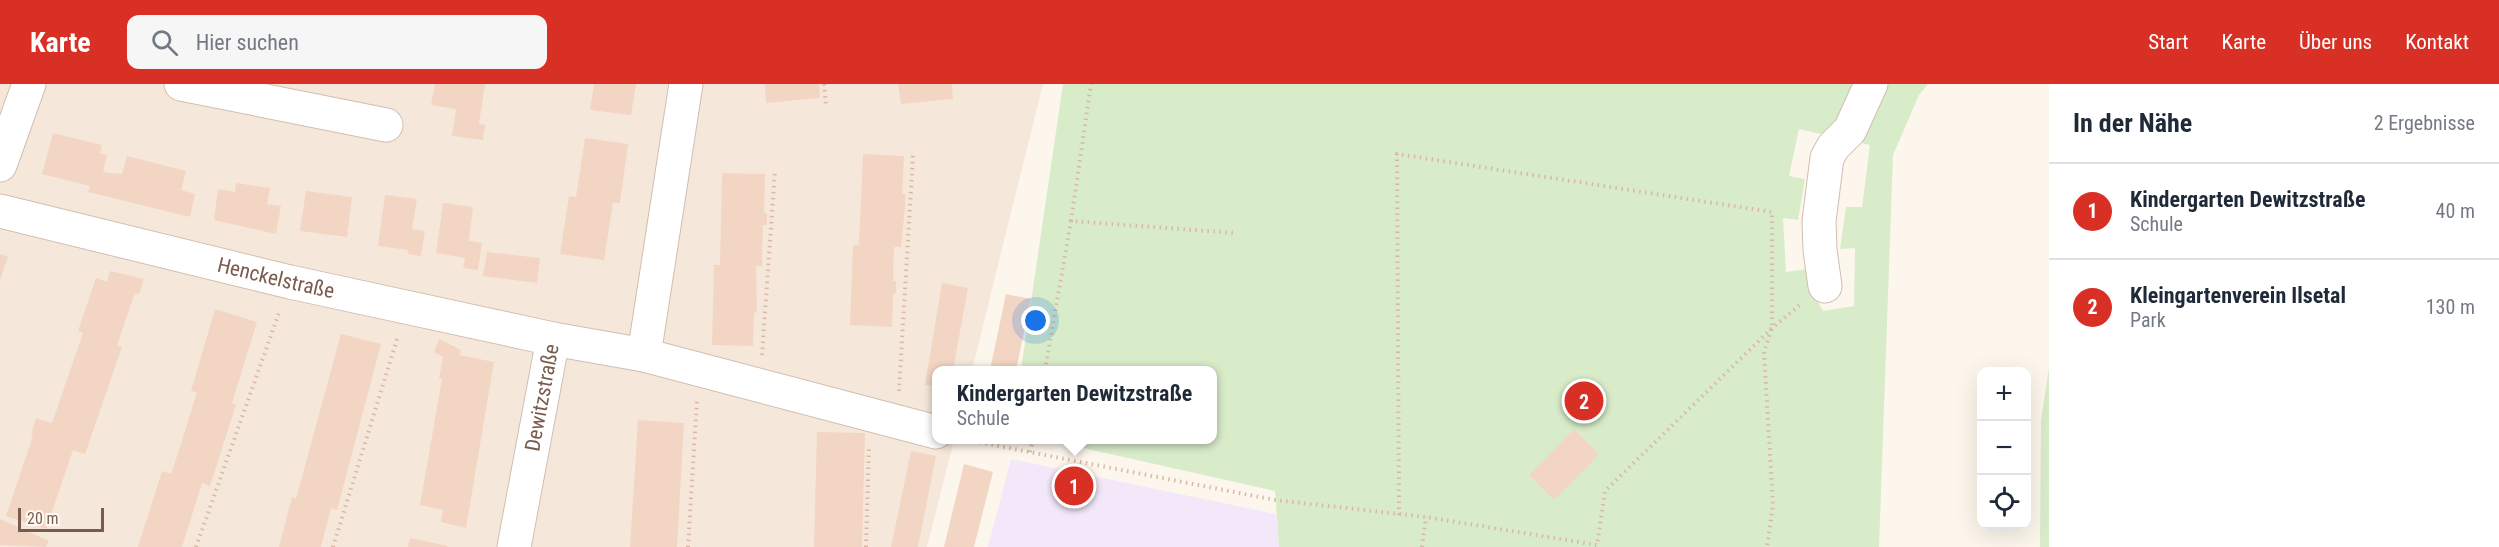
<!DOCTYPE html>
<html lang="de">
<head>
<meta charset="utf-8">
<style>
	:root { --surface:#fff; --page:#f6f6f7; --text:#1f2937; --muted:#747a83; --line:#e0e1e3; --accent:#d93025 }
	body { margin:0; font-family:"Roboto Condensed",sans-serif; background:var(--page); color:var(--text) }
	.controls { position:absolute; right:18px; bottom:18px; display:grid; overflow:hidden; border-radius:12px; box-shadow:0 6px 24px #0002 }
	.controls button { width:54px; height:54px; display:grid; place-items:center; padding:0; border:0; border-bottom:2px solid var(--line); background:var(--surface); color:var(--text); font:30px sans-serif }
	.scale { position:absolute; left:18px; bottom:15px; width:86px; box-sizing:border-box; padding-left:6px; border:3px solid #7a5c4d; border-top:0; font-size:16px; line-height:21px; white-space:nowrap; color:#7a5c4d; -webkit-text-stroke:4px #fffaf3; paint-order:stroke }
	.you { position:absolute; left:1036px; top:237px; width:21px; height:21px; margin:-15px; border:4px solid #fff; border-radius:50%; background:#1a73e8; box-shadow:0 0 0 9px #1a73e833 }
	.badge { display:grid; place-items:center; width:39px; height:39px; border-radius:50%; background:var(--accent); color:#fff; font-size:20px; font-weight:700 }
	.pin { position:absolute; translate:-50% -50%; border:3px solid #fff; box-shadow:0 2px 6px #0006 }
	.popup { position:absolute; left:932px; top:282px; width:285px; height:78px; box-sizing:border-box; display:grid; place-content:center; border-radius:12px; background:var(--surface); filter:drop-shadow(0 2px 4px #0005); font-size:20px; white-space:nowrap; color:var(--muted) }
	.popup b { font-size:22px; color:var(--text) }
	.popup::after { content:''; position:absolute; left:50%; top:100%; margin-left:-12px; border:12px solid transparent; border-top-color:var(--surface) }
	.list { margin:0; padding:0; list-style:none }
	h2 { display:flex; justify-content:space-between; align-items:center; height:78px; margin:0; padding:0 24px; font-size:26px }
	h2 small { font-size:20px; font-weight:400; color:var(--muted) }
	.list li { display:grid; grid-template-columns:39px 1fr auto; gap:18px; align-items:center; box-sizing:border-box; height:96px; padding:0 24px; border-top:2px solid var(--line) }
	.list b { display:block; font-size:22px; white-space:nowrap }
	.list p { margin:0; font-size:20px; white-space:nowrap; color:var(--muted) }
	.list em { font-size:20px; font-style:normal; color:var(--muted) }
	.icon { flex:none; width:33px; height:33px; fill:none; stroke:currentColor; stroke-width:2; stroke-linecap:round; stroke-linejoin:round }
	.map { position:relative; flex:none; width:2049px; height:463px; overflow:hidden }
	header { display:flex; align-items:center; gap:36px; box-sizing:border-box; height:84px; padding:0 30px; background:var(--accent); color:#fff }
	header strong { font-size:28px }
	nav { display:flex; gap:33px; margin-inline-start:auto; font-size:21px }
	.search { width:420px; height:54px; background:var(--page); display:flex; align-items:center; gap:15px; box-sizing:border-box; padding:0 21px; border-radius:12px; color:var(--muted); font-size:22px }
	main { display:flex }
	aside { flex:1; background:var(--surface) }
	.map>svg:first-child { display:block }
	.residential { fill:#f5e8da }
	.education { fill:#f3e8fa }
	.green { fill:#d8ecc9; fill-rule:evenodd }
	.building { fill:#f3d5c3 }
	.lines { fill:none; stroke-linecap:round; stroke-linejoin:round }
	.minor-casing { stroke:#d1beb0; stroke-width:35 }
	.path { stroke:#d9b8a5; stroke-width:4; stroke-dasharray:1.5 4.5; stroke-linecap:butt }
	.minor { stroke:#fff; stroke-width:33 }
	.labels { text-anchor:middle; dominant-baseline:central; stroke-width:4.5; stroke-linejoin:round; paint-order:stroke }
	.street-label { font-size:21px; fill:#7a5c4d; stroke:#fffaf3 }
</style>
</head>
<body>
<header>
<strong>Karte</strong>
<div class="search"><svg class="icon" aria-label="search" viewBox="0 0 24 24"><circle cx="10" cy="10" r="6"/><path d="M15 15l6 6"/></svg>Hier suchen</div>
<nav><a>Start</a><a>Karte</a><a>Über uns</a><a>Kontakt</a></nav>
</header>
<main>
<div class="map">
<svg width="2049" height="463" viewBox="0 0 2049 463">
	<rect width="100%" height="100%" fill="#fdf6ec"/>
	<path class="residential" d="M0 0H1043L972 286H936V356H954L927 463H0Z"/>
	<path class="education" d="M1011 375 1276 430 1279 463H988Z"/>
	<g class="green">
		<path d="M1063 0H1928L1919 11 1893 71 1879 463H1279L1275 407 1048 356H1212V286H1021ZM1799 45 1870 61 1862 123H1846L1840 165 1855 164 1854 222 1823 227 1811 205 1808 185 1786 188 1783 134 1798 136 1805 95 1789 92Z"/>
		<path d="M2049 283V463H2040L2041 337Z"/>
	</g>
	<g class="building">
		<path d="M435 0H485L479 40 485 41 483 56 452 52 456 25 431 21Z"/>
		<path d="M594 0H636L631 31 590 26Z"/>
		<path d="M765 0H819L820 14 766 19Z"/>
		<path d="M898 0H952L953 15 901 20Z"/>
		<path d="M53 49 102 61 100 69 107 71 103 88 122 90 127 72 186 87 181 106 195 110 190 133 88 108 90 102 42 90Z"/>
		<path d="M585 54 628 60 620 119H613L604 176 560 170 569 112 576 113Z"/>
		<path d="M863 70 904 72 902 110H905V123L901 163H894L893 197H896V210H893L892 243 850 241 853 161H859Z"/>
		<path d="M722 89 765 90 764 129H767V141H763L762 182H756L757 228 754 229 753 262 712 261 714 181H720Z"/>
		<path d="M236 99 270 104 267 120 281 122 276 150 214 136 218 105 235 108Z"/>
		<path d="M306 107 352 113 347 153 300 147Z"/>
		<path d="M385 111 417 115 412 145 425 147 421 172 408 170V166L378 162Z"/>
		<path d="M443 119 473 123 469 157 482 159 478 186 463 184 465 174 436 169Z"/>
		<path d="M487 168 540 174 537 199 483 192Z"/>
		<path d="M0 170 8 173 0 196Z"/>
		<path d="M110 187 144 195 139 210 135 209 117 261 122 263 85 370 73 366 46 445 6 432 33 352 31 351 36 334 52 339 83 249 78 247 96 194 107 198Z"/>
		<path d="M942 199 968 204 953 286H936V302L925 301Z"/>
		<path d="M1006 210 1031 215 1016 286H990Z"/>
		<path d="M215 225 257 238 232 319 236 321 210 402 202 399 182 463H138L162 387 171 390 180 363 197 308 191 307Z"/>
		<path d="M341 250 381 260 337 426 331 424 321 463H279L292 413 296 415Z"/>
		<path d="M439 255 461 266 459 271 494 278 466 444 441 438 443 426 420 421 442 295 439 294 443 273 434 268Z"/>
		<path d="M638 336 684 339 677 463H630Z"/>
		<path d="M1574 345 1599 370 1554 416 1529 391Z"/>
		<path d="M817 348 865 349 862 463H814Z"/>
		<path d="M911 367 936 372 918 463H891Z"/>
		<path d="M964 380 993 388 974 463H944Z"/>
		<path d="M0 435 49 457 46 463 0 461Z"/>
		<path d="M410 454 448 462 447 463H408Z"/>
	</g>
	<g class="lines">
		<g class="minor-casing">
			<g id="minor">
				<path d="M181 0 386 41"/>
				<path d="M0 81 29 0"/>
				<path id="s1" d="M0 127 290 198 553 255"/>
				<path d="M1825 202 1820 166 1819 137 1827 74 1833 63 1850 46 1871 0"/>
				<path d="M644 271 936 348"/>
				<path id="s2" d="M514 463 553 255 644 271 686 0"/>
			</g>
		</g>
		<g class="path">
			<path d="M824 0 826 21"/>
			<path d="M1071 137 1091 0"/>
			<path d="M762 271 775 86"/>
			<path d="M1045 286 1071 137 1235 149"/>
			<path d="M899 307 913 71"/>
			<path d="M968 356 1275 416 1426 433 1597 461 1605 407 1772 244 1801 220"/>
			<path d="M1030 368 1033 356"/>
			<path d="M1399 431 1397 70 1772 128V244L1764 268 1773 421 1767 463"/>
			<path d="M196 463 280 226"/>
			<path d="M333 463 398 252"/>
			<path d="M688 463 697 316"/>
			<path d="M866 463 869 361"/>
			<path d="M1422 463 1426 433"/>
		</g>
		<use href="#minor" class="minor"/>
	</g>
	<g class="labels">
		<g class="street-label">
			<text stroke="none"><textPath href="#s1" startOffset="284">Henckelstraße</textPath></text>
			<text stroke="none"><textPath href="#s2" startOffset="152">Dewitzstraße</textPath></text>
		</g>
	</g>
</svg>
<div class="controls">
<button>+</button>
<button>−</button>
<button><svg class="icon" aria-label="locate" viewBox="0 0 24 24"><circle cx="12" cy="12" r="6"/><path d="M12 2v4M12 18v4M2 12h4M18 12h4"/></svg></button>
</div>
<div class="scale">20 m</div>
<div class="you"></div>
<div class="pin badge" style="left:1074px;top:402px">1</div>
<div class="popup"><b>Kindergarten Dewitzstraße</b>Schule</div>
<div class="pin badge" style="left:1584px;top:317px">2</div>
</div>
<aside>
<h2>In der Nähe<small>2 Ergebnisse</small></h2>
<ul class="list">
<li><span class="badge">1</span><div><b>Kindergarten Dewitzstraße</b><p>Schule</p></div><em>40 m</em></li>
<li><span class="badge">2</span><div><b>Kleingartenverein Ilsetal</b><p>Park</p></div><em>130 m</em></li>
</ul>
</aside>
</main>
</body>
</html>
